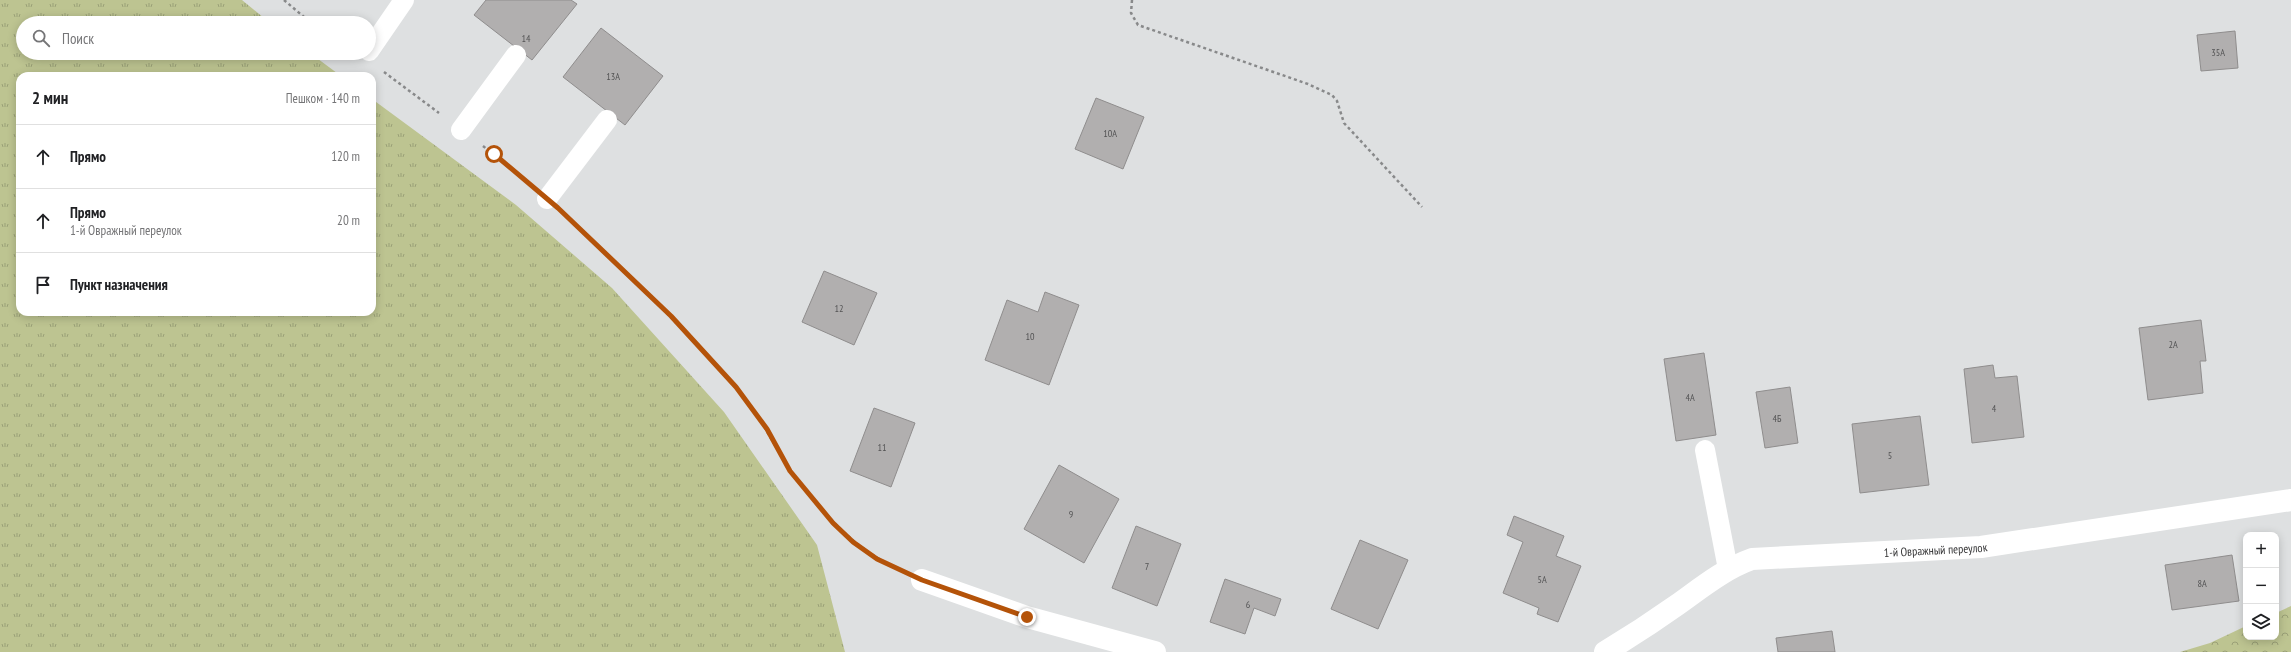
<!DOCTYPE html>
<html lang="ru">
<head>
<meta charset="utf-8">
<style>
	:root { --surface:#fff; --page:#f6f6f6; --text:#202124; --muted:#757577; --line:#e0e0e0 }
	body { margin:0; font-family:"PT Sans Narrow",sans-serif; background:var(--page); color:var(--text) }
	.controls { position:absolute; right:12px; bottom:12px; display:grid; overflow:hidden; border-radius:8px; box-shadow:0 2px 10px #0003 }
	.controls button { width:36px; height:36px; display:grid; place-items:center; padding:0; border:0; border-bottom:1px solid var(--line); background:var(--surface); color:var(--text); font:20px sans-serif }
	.stop { position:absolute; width:12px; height:12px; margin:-9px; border:3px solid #b45309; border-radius:50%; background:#fff }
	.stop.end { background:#b45309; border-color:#fff; box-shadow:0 1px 4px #0008 }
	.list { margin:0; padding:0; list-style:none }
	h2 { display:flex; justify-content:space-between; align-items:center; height:52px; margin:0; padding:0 16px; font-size:17px }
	h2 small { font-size:13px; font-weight:400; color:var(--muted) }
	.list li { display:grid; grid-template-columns:26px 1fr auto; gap:12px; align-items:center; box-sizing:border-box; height:64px; padding:0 16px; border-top:1px solid var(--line) }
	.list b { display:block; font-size:15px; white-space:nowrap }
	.list p { margin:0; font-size:13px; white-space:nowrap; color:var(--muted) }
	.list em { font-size:13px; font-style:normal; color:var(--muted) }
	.icon { flex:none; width:22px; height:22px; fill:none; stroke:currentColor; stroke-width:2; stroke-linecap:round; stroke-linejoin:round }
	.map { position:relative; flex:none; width:2291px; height:652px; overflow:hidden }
	.search { position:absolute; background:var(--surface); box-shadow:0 2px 10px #0003; left:16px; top:16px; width:360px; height:44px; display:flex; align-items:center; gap:10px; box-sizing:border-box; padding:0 14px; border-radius:22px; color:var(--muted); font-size:15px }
	.panel { position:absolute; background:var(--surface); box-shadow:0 2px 10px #0003; left:16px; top:72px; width:360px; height:244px; border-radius:12px }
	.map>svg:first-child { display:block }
	.grass { fill:url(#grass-tufts) }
	.forest { fill:url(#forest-crowns) }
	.building { fill:#b1afaf; stroke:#8f8d8d }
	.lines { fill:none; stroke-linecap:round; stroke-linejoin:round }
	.path { stroke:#88898a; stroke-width:2.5; stroke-dasharray:3 3; stroke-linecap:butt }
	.lane { stroke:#fff; stroke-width:20 }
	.street { stroke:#fff; stroke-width:22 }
	.route { stroke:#b45309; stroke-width:5 }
	.labels { text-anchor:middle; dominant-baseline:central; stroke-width:4; stroke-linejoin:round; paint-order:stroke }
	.number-label { font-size:10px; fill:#535354 }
	.street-label { font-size:12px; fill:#343435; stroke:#dee0e1 }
</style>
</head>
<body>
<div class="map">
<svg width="2291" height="652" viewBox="0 0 2291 652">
	<defs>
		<pattern id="grass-tufts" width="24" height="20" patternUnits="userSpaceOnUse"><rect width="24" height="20" fill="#bdc491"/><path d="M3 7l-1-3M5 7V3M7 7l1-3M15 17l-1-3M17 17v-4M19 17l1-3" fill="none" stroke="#9aa077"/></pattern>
		<pattern id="forest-crowns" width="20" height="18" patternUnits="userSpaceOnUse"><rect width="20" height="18" fill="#bdc491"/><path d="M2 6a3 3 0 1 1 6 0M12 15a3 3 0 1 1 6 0" fill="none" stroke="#9aa077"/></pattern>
	</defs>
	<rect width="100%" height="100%" fill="#dee0e1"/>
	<path class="grass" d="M0 0H242L270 23H23V53H310L341 76H20V312H372V99L516 205 612 288 724 412 817 545 845 652H0Z"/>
	<path class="forest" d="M2291 606V652H2180L2210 643 2246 626V637H2276V613Z"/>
	<g class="building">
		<path d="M486 0H571L577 4 532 60 474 15Z"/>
		<path d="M601 28 663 76 625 125 563 77Z"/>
		<path d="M2235 31 2238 68 2201 71 2197 35Z"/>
		<path d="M1096 98 1144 117 1123 169 1075 149Z"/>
		<path d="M824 271 877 293 854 345 802 322Z"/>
		<path d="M1045 292 1079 305 1049 385 985 360 1007 300 1038 312Z"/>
		<path d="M2201 320 2206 361H2200L2203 393 2148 400 2139 328Z"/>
		<path d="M1704 353 1716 435 1676 441 1664 359Z"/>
		<path d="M1993 365 1995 378 2017 376 2024 437 1972 443 1964 369Z"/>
		<path d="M1790 387 1798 443 1765 448 1756 392Z"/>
		<path d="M874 408 915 423 891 487 850 471Z"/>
		<path d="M1920 416 1929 485 1860 493 1852 424Z"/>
		<path d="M1059 465 1119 499 1084 563 1024 529Z"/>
		<path d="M1514 516 1564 536 1556 556 1581 566 1558 622 1537 614 1539 608 1503 593 1523 542 1507 535Z"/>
		<path d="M1136 526 1181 544 1157 606 1112 588Z"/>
		<path d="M1360 540 1408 560 1378 629 1331 609Z"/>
		<path d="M2232 555 2239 601 2172 610 2165 565Z"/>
		<path d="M1225 579 1281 599 1275 616 1254 608 1245 634 1210 622Z"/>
		<path d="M1832 631 1835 652H1778L1776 638Z"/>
	</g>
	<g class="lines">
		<g class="path">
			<path d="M284 0 311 23"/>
			<path d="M1132 0 1131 13 1138 25 1308 84 1332 95 1337 101 1344 123 1422 207"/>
			<path d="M384 72 439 113"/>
			<path d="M483 146 526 181"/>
			<path d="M568 217C624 273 684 326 736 387 758 412 772 442 790 470 795 480 804 488 811 496 837 528 860 551 898 569"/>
		</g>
		<g class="lane">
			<path d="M369 51 404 0"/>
			<path d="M461 130 516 55"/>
			<path d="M547 199 607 120"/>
			<path d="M1705 450 1728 569"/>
		</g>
		<g class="street">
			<path d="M922 580 1027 617 1155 652"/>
			<path id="s1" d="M1605 652C1630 637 1653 622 1677 605 1701 588 1724 569 1752 559L1981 547 2291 500"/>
		</g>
	</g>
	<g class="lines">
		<path class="route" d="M494 154 558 208 671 316 736 387 767 429 790 471 833 523 853 542 877 559 922 580 1027 617"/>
	</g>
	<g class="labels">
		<g class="number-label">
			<text x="526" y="38">14</text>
			<text x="2218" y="52">35А</text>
			<text x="613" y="76">13А</text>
			<text x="1110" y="133">10А</text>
			<text x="839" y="308">12</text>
			<text x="1030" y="336">10</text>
			<text x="2173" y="344">2А</text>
			<text x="1690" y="397">4А</text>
			<text x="1994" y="408">4</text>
			<text x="1777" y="418">4Б</text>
			<text x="882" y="447">11</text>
			<text x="1890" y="455">5</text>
			<text x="1071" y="514">9</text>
			<text x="1147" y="566">7</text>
			<text x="1542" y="579">5А</text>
			<text x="2202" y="583">8А</text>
			<text x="1248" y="604">6</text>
		</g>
		<g class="street-label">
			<text stroke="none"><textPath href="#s1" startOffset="358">1-й Овражный переулок</textPath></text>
		</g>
	</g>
</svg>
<div class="controls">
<button>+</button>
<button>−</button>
<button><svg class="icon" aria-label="layers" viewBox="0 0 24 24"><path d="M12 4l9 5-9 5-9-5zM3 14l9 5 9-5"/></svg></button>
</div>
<div class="stop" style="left:494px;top:154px"></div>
<div class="stop end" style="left:1027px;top:617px"></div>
<div class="search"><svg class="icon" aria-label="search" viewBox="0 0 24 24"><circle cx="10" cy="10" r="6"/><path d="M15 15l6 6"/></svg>Поиск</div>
<section class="panel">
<h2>2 мин<small>Пешком · 140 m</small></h2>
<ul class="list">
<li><svg class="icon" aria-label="ahead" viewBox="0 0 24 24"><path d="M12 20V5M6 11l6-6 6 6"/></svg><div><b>Прямо</b></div><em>120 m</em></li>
<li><svg class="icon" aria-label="ahead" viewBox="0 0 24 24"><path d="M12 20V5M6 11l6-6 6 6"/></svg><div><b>Прямо</b><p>1-й Овражный переулок</p></div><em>20 m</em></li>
<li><svg class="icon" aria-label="arrive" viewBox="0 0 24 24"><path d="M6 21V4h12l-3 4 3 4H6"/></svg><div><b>Пункт назначения</b></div></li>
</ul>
</section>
</div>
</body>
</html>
